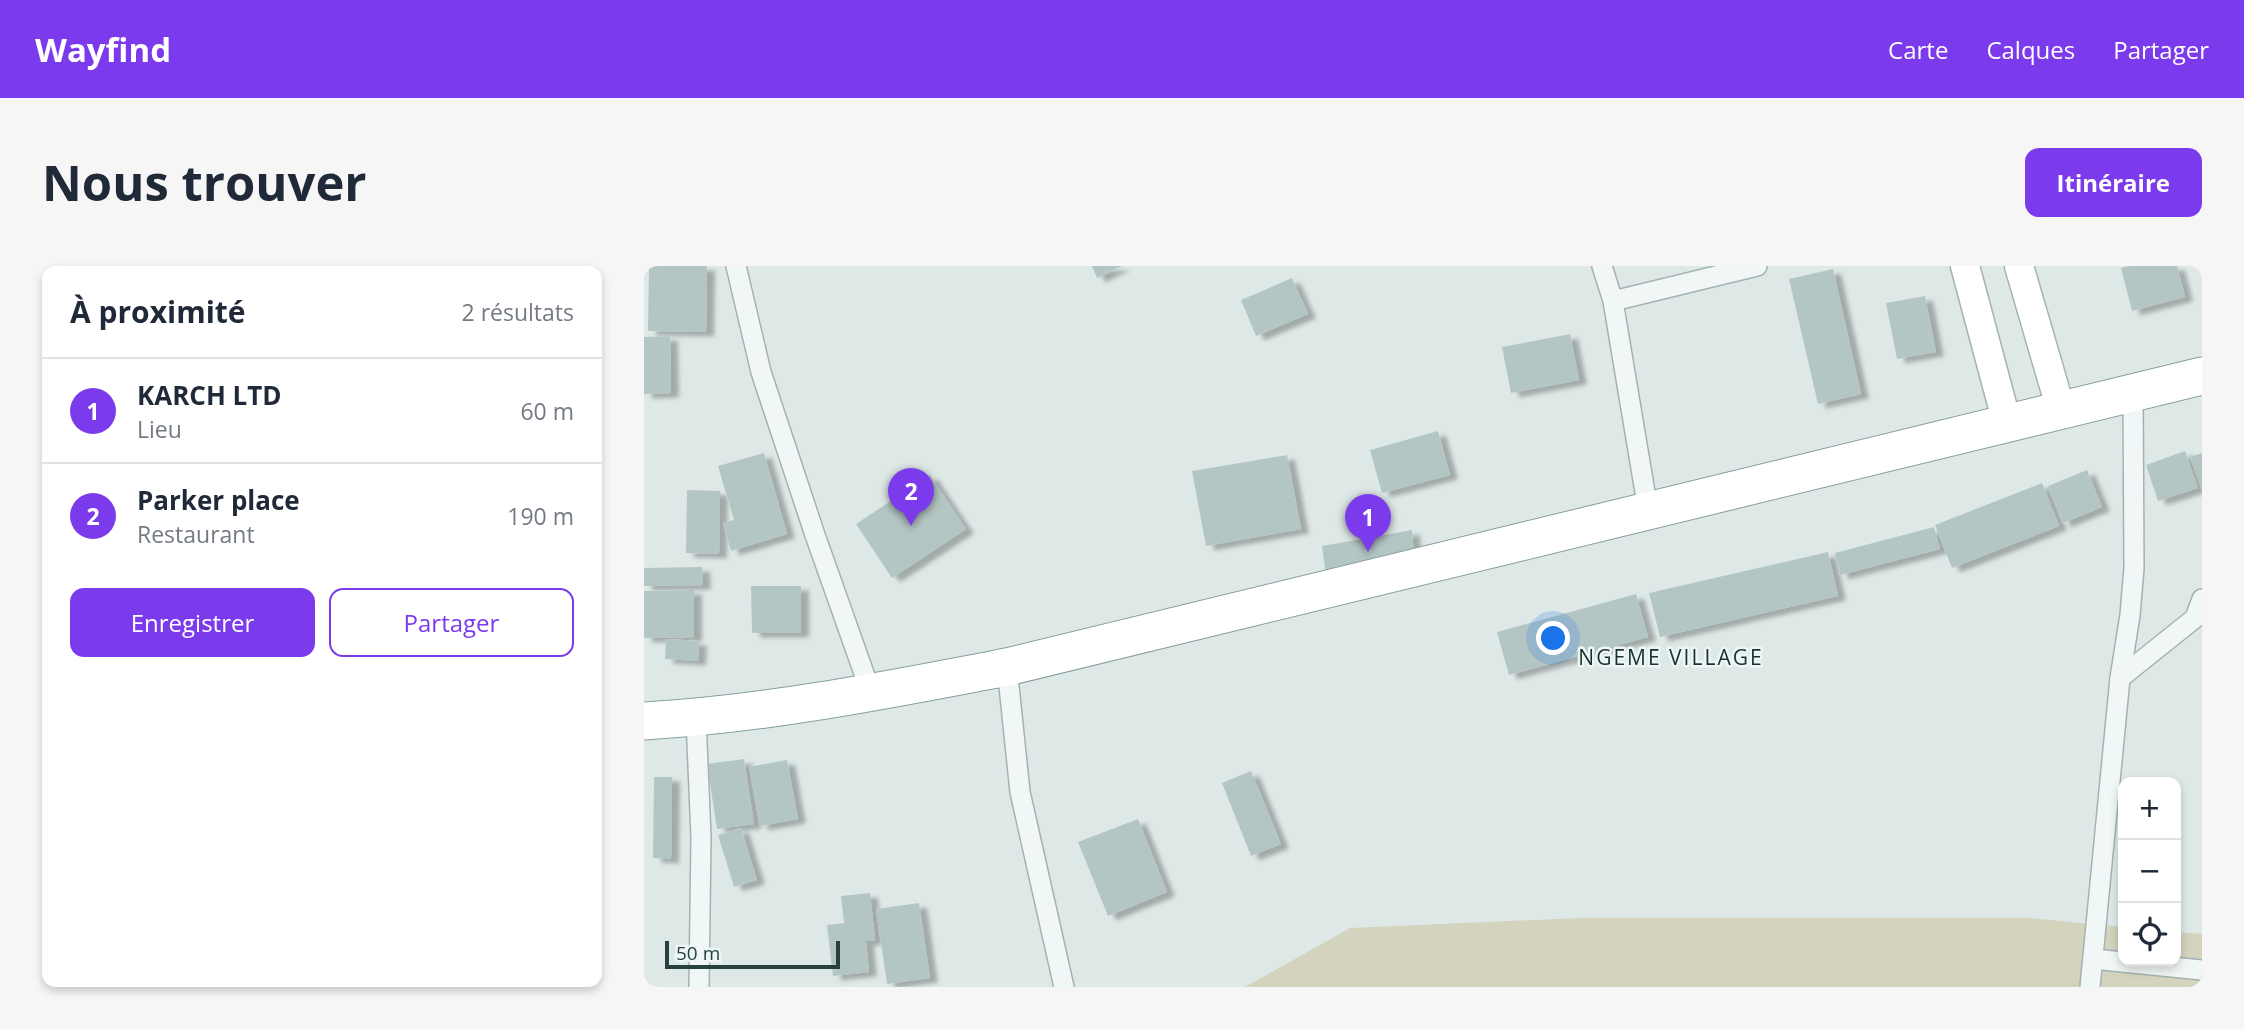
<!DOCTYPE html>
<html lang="fr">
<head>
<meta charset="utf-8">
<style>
	:root { --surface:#fff; --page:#f6f6f7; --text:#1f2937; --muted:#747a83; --line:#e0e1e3; --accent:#7c3aed }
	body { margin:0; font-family:"Open Sans",sans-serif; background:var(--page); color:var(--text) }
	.controls { position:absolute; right:21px; bottom:21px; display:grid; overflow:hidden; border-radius:14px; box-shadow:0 4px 10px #0003 }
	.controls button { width:63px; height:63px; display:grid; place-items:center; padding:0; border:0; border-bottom:2px solid var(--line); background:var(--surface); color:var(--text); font:35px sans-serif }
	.scale { position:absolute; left:21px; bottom:18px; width:175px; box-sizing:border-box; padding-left:7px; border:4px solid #26413e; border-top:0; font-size:19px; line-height:24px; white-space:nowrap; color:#26413e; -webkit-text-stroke:5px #edf6f5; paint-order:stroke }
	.you { position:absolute; left:910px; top:373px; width:24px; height:24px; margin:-18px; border:5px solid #fff; border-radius:50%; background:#1a73e8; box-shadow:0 0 0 10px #1a73e833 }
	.badge { display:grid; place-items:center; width:46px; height:46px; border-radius:50%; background:var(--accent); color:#fff; font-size:23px; font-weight:700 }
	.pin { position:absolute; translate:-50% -58px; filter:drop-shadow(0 2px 4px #0008) }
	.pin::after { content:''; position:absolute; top:37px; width:24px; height:21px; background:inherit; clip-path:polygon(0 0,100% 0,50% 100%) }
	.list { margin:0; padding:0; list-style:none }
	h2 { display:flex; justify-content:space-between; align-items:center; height:91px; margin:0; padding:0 28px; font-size:30px }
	h2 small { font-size:23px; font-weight:400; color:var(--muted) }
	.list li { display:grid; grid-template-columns:46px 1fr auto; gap:21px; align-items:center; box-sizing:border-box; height:105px; padding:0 28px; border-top:2px solid var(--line) }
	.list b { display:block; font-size:26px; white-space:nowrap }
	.list p { margin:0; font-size:23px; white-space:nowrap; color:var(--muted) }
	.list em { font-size:23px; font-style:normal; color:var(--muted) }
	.actions { display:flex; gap:14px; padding:21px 28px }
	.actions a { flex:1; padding:16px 0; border:2px solid var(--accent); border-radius:14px; text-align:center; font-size:24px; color:var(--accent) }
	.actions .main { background:var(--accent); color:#fff }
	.icon { flex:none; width:38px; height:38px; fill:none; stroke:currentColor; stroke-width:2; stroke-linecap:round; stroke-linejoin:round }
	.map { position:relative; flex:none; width:1558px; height:721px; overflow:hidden; border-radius:14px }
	header { display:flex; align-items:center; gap:42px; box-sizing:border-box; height:98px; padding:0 35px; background:var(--accent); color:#fff }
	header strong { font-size:33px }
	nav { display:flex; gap:38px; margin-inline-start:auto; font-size:24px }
	.intro { display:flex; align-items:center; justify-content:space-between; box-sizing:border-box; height:168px; padding:0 42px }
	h1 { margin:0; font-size:49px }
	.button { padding:18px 32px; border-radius:14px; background:var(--accent); color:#fff; font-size:24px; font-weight:700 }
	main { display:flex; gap:42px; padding:0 42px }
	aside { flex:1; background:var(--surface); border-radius:14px; box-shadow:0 4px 10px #0003 }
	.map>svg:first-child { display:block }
	.green { fill:#d3d3be }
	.building { fill:#b4c6c4; filter:url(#shadow) }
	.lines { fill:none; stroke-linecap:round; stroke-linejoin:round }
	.street-casing { stroke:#a3b3b1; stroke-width:22 }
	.secondary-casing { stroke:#a3b3b1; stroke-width:31 }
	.highway-casing { stroke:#84a09d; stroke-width:39 }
	.street { stroke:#f1f7f6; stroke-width:19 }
	.secondary { stroke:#fff; stroke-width:28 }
	.highway { stroke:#fff; stroke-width:37 }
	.labels { text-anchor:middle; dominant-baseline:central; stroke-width:5; stroke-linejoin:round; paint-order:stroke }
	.quarter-label { font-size:21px; letter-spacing:2px; fill:#18312f; stroke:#edf6f5 }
</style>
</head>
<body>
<header>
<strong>Wayfind</strong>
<nav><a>Carte</a><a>Calques</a><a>Partager</a></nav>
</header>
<div class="intro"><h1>Nous trouver</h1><a class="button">Itinéraire</a></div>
<main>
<aside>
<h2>À proximité<small>2 résultats</small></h2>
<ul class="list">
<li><span class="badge">1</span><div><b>KARCH LTD</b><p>Lieu</p></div><em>60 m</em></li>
<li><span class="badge">2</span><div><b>Parker place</b><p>Restaurant</p></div><em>190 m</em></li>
</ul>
<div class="actions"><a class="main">Enregistrer</a><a>Partager</a></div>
</aside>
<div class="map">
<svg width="1558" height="721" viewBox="0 0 1558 721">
	<defs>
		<filter id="shadow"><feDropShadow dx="8" dy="4.5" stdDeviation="2" flood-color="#0004"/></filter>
	</defs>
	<rect width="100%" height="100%" fill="#dee9e7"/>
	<path class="green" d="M936 652H1386L1479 661V695H1532V666L1558 668V721H601L706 662Z"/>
	<g class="building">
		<path d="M5 0H63L62 66 4 65Z"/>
		<path d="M448 0H478L453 12Z"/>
		<path d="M1485 0H1533L1541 31 1488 45 1477 2Z"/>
		<path d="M1189 3 1217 128 1174 138 1145 13Z"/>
		<path d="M648 12 664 48 612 70 597 34Z"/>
		<path d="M1281 30 1292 86 1253 93 1242 37Z"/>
		<path d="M926 68 935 114 867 127 858 81Z"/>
		<path d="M26 70 27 127 0 128V71Z"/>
		<path d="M794 165 806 209 738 227 726 184Z"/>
		<path d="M1541 185 1554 222 1514 235 1502 199Z"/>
		<path d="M120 187 143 268 87 285 79 257 90 254 74 200Z"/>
		<path d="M1558 187V224L1546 191Z"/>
		<path d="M643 189 657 263 562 280 548 205Z"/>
		<path d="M1443 204 1458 241 1419 257 1404 220Z"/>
		<path d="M286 209 322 263 248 312 212 258Z"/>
		<path d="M1398 217 1415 260 1308 302 1291 259Z"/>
		<path d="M43 224 76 225 75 288 42 287Z"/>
		<path d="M1290 261 1296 283 1196 309 1191 287Z"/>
		<path d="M768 264 770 293 682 310 678 280Z"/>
		<path d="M1184 286 1194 330 1016 371 1005 327Z"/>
		<path d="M58 301 59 319 0 320V302Z"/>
		<path d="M107 320H157V367H108Z"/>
		<path d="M50 324V371L0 372V325Z"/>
		<path d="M992 328 1004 371 865 409 853 366Z"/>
		<path d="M22 373 55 375 54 395 21 393Z"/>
		<path d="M100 493 110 558 73 563 63 498Z"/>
		<path d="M143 494 154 553 116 560 105 501Z"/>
		<path d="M607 505 637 578 607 590 578 517Z"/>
		<path d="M10 511H28L27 593 9 592Z"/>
		<path d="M494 553 523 626 464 650 434 576Z"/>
		<path d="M97 562 113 614 90 621 74 569Z"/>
		<path d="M226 627 231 674 222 675 225 706 189 710 183 659 200 657 197 630Z"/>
		<path d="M275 637 286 712 243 718 232 643Z"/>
	</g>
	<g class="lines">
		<g class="street-casing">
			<g id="street">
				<path d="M92 0 117 106 171 269 227 427"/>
				<path d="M958 0 969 35 1004 244"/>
				<path d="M969 35 1113 0"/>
				<path d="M363 401 376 526 420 721"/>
				<path d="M1476 412 1551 352 1558 333"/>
				<path d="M52 452 57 571 55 721"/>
				<path d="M1449 693 1558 704"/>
				<path d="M1446 721 1476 412 1486 349 1490 302 1489 126"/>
			</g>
		</g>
		<g class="secondary-casing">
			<g id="secondary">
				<path d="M1321 0 1363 157"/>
				<path d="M1375 0 1417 144"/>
			</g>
		</g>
		<g class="highway-casing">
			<path id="highway" d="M0 455C122 448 243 424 363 401L1558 110"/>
		</g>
		<use href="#street" class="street"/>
		<use href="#secondary" class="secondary"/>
		<use href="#highway" class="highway"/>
	</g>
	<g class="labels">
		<g class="quarter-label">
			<text x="1027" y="391">NGEME VILLAGE</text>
		</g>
	</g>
</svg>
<div class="controls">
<button>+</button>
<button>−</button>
<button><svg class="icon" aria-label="locate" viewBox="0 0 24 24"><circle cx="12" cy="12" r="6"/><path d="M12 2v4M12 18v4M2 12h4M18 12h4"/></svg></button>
</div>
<div class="scale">50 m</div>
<div class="you"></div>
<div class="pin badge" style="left:724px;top:286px">1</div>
<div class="pin badge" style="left:267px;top:260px">2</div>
</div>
</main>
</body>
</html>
